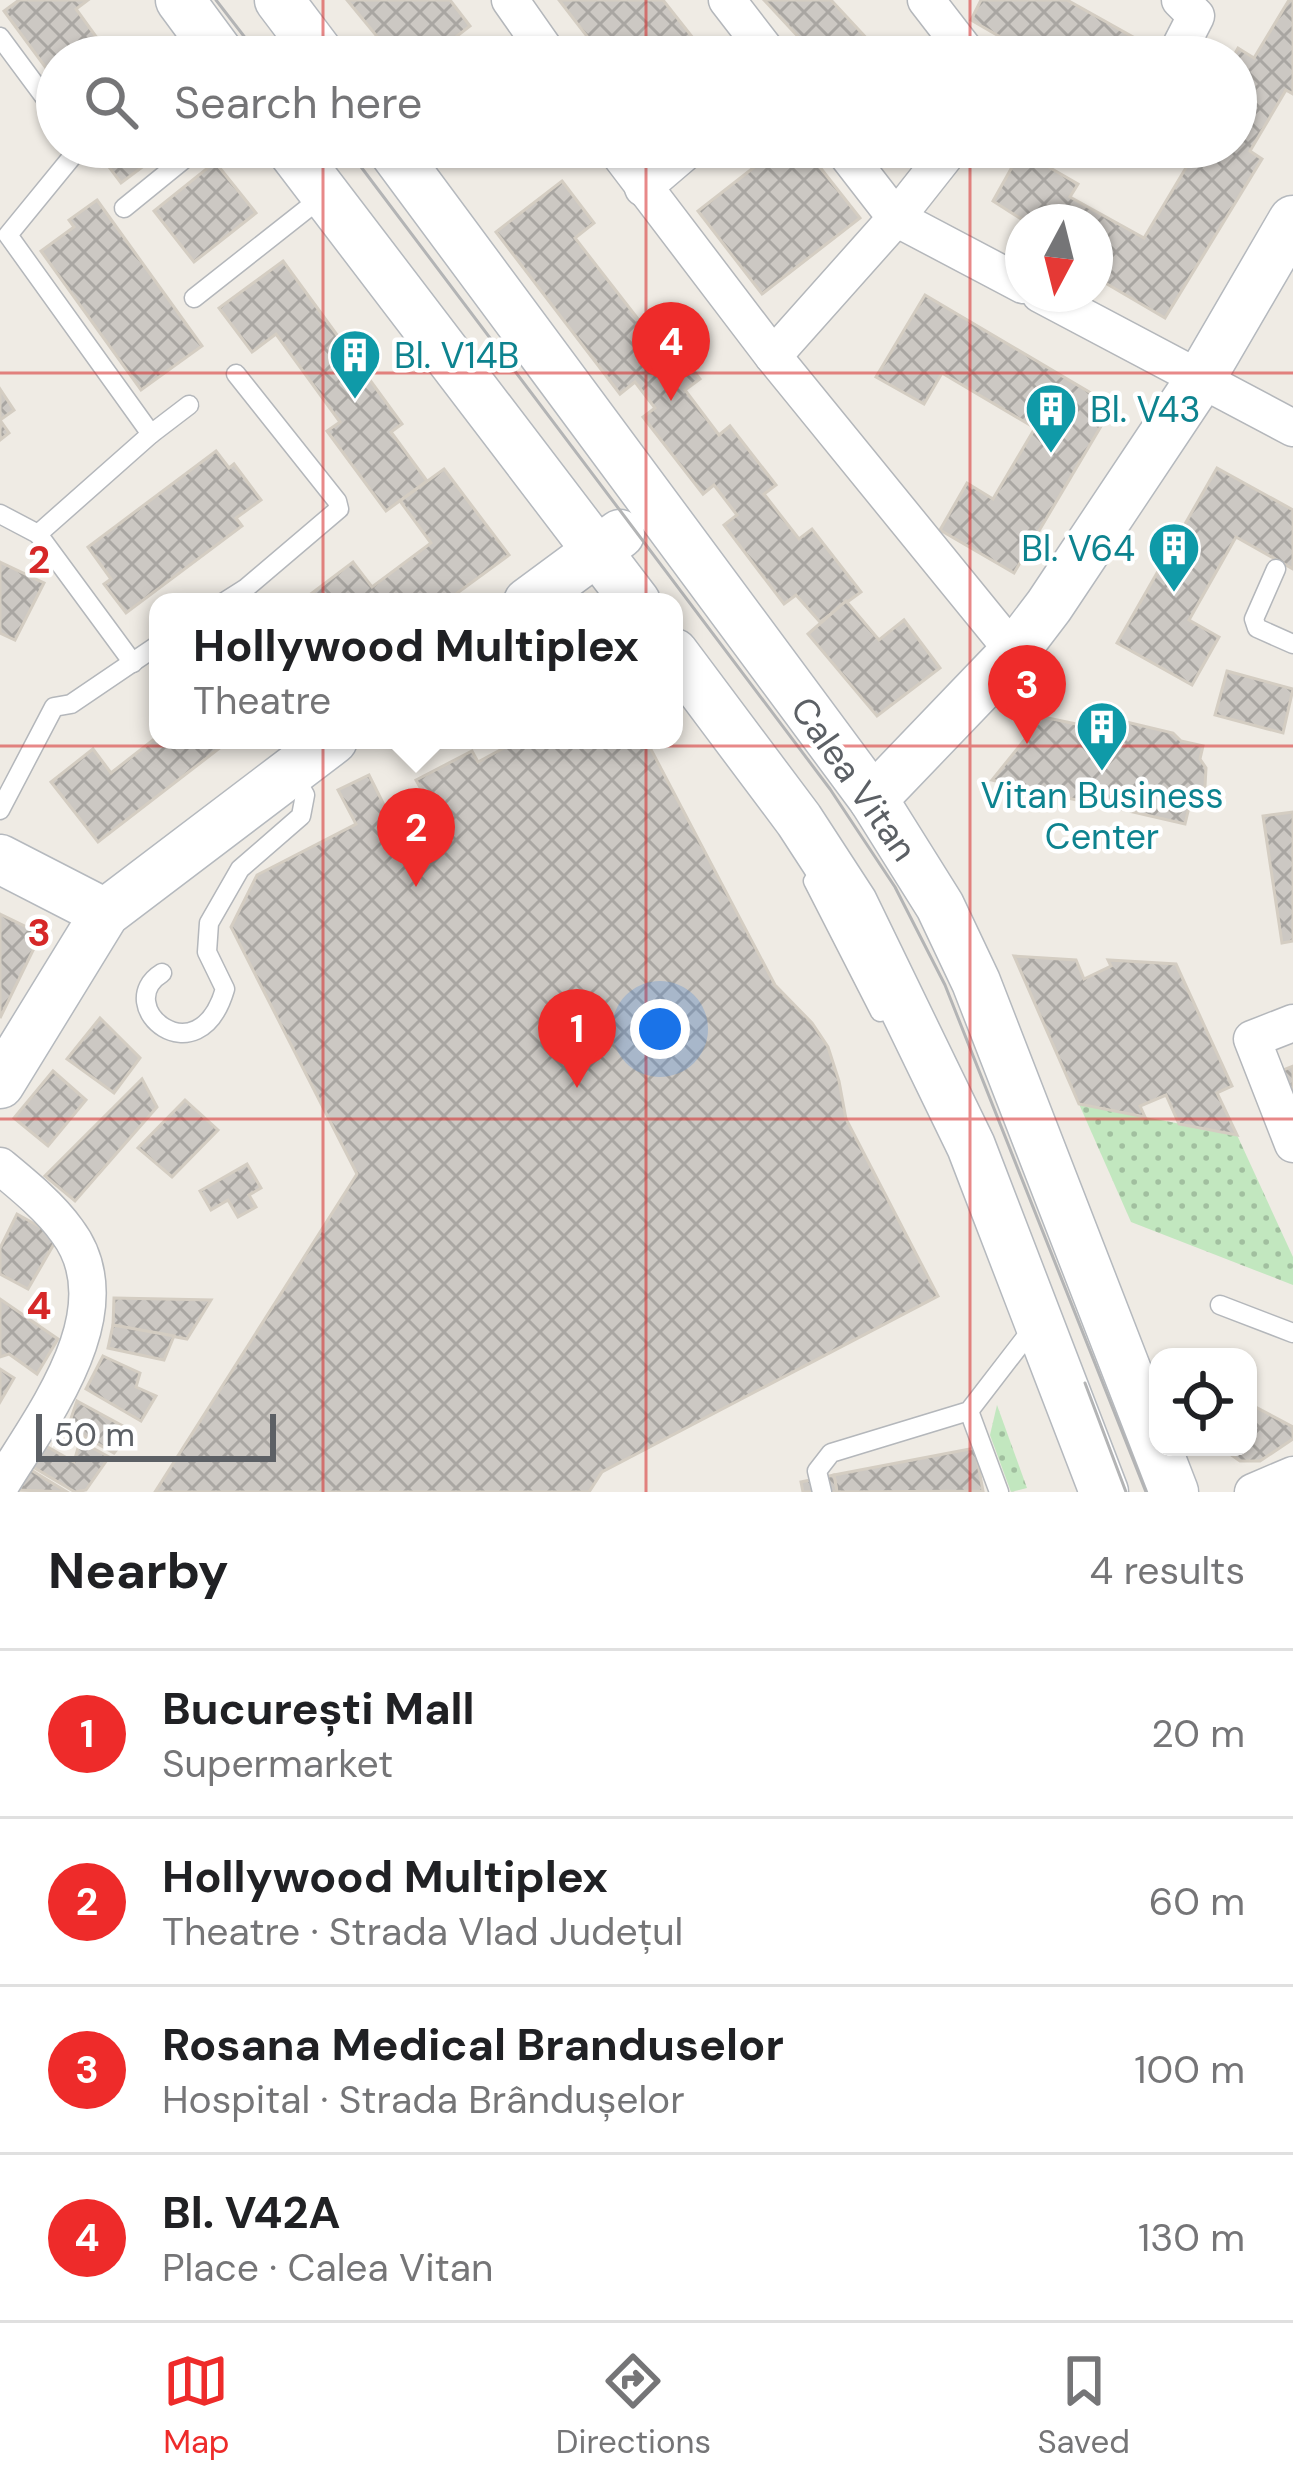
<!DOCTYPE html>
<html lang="en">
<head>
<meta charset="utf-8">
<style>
	:root { --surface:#fff; --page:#f2f2f2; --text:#202124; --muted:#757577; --line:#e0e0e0; --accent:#ee2b2a }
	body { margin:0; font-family:"DM Sans",sans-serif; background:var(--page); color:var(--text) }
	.controls { position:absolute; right:36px; bottom:36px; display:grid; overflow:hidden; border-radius:24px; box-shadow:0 3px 9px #0004 }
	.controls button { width:108px; height:108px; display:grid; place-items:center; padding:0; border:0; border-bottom:3px solid var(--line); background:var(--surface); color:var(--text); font:60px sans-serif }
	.compass { position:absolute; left:1005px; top:204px; width:108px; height:108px; border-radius:50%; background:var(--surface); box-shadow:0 3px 9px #0004; rotate:187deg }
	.scale { position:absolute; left:36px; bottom:30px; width:240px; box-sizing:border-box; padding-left:12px; border:6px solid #5c6065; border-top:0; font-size:33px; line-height:42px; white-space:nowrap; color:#5c6065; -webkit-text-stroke:9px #fff; paint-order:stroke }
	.you { position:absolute; left:660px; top:1029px; width:42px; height:42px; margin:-30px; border:9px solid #fff; border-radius:50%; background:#1a73e8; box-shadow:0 0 0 18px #1a73e833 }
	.badge { display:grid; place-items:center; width:78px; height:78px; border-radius:50%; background:var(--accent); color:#fff; font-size:39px; font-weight:700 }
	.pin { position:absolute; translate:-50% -99px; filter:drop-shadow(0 3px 6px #0008) }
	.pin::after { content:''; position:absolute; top:63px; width:42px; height:36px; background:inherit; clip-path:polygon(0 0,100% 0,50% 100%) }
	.popup { position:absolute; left:149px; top:593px; width:534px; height:156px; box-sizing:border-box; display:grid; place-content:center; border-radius:24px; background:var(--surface); filter:drop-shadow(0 3px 9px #0005); font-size:39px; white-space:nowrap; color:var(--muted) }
	.popup b { font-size:45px; color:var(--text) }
	.popup::after { content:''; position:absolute; left:50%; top:100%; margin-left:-24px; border:24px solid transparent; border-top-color:var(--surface) }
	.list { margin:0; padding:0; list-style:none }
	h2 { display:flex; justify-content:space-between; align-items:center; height:156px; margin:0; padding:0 48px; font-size:51px }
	h2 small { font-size:39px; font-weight:400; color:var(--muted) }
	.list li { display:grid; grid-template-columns:78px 1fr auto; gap:36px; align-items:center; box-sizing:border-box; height:168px; padding:0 48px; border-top:3px solid var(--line) }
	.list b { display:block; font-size:45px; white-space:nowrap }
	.list p { margin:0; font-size:39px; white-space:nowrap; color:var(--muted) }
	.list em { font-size:39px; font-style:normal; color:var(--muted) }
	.icon { flex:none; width:66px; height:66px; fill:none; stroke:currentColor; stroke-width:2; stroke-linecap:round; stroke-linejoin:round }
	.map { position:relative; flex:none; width:1293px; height:1492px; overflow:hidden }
	.search { position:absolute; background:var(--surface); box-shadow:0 3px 9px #0004; left:36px; right:36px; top:36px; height:132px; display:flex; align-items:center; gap:30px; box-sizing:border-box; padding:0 42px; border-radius:66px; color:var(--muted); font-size:45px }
	.sheet { height:828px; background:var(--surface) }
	nav { display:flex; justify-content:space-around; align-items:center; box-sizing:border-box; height:168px; border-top:3px solid var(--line); background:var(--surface); font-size:33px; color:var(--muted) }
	nav a { display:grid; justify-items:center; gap:6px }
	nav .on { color:var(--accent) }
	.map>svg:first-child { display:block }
	.green { fill:url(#green-dots) }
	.building { fill:url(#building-cross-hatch); stroke:#d4cdc2; stroke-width:3 }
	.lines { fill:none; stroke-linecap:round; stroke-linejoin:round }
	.lane-casing { stroke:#b4b7bb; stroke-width:21 }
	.street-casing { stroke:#b4b7bb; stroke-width:39 }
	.secondary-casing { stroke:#b5b9be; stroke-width:51 }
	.lane { stroke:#fff; stroke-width:18 }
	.street { stroke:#fff; stroke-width:36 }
	.secondary { stroke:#fff; stroke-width:48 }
	.tram { stroke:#b3b4b5; stroke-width:3 }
	.grid { fill:none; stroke:#d62828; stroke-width:3; stroke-opacity:0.55 }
	.labels { text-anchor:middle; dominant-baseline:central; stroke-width:9; stroke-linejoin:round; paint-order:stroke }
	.culture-label { font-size:36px; fill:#0d838f; stroke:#fff; text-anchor:start }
	.street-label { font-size:36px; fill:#5c6065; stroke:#fff }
	.grid-label { font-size:39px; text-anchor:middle; font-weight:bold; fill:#d62828; stroke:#fff; stroke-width:9; stroke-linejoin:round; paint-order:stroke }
</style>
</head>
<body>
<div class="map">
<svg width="1293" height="1492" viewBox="0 0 1293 1492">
	<defs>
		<pattern id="green-dots" width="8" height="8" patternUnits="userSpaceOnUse" patternTransform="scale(3)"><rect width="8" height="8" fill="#c2e7bf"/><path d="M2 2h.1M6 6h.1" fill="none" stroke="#a1bf9f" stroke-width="1.8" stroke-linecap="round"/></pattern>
		<pattern id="building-cross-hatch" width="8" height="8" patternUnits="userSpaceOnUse" patternTransform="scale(3)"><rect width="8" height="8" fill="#ccc8c3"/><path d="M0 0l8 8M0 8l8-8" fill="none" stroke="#a9a6a2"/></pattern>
	</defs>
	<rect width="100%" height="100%" fill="#efebe4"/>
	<g class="green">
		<path d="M1079 1104 1237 1135 1293 1257V1285L1131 1222Z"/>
		<path d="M997 1405 1027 1488 1011 1492 990 1435Z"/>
	</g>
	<g class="building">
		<path d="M19 0H88L76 9 110 56 126 44 136 57H57V83L4 11Z"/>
		<path d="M347 0H450L470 26 430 57H394Z"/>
		<path d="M559 0H663L708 57H603Z"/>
		<path d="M764 0H831L884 57H817Z"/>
		<path d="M981 0H1067L1135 38 1124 57H1035L971 20Z"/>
		<path d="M1289 0H1293V94L1286 90 1250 151 1262 159 1165 318 1095 277V222H1026L993 201 1021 151 1078 184 1070 197 1144 238 1187 166 1174 158 1180 147H1236L1233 57 1238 48 1254 58Z"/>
		<path d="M912 43 926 57H897Z"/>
		<path d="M94 147H169L121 183Z"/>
		<path d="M780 147H804L860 218 762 294 698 211Z"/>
		<path d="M215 162 256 213 194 262 154 211Z"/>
		<path d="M562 181 594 223 575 238 645 328 655 320 700 379 685 390 719 435 730 426 776 485 764 494 799 539 812 529 861 592 820 622 796 595 784 604 724 525 737 515 714 485 703 494 643 417 655 408 635 382 620 394 496 232Z"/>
		<path d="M97 200 202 346 141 390 41 251 74 227 69 220Z"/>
		<path d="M283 261 402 424 391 432 427 481 386 511 327 431 340 422 276 334 252 352 219 308Z"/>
		<path d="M925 295 1113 406 1014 573 940 530 967 483 993 499 1035 428 942 373 924 404 876 377Z"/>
		<path d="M0 389 14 410 0 420 9 433 0 440Z"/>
		<path d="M216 451 229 468 234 464 261 500 236 518 242 526 126 613 104 584 111 579 88 547Z"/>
		<path d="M1217 468 1293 510V569L1236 537 1189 620 1219 637 1192 685 1117 643Z"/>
		<path d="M444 469 509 555 445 602H306L304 599 353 562 372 587 431 543 400 501Z"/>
		<path d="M0 562 44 583 15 640 0 633Z"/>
		<path d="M846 601 879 640 904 620 940 668 877 716 808 634Z"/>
		<path d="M1227 671 1293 689 1283 733 1215 715Z"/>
		<path d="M1043 717 1081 725 1084 718 1099 722 1105 717 1173 733 1181 741 1203 746 1200 759 1206 768 1205 786 1191 799 1185 824 1120 809 1119 803 1109 801 1106 807 992 780Z"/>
		<path d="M158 736V740H230L98 842 51 782 93 749 111 773Z"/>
		<path d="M512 740H646L775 985 812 1023 828 1047 839 1081 846 1119 938 1296 602 1472 589 1492H155L357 1174 231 927 257 875 356 824 338 790 369 775 385 807 421 789 416 780 472 751 478 762 513 743Z"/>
		<path d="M1293 812V941L1282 943 1263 816Z"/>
		<path d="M0 914 41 934 0 1018Z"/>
		<path d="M1014 956 1076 960 1084 979 1111 966 1108 960 1176 964 1232 1086 1217 1093 1237 1135 1179 1124 1166 1095 1140 1106 1145 1117 1079 1104Z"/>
		<path d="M100 1018 140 1058 114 1093 67 1059Z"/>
		<path d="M1293 1066V1095L1283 1070Z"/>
		<path d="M53 1071 86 1100 48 1146 14 1118Z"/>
		<path d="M142 1079 157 1107 75 1201 45 1176Z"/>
		<path d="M185 1100 218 1130 172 1177 138 1148Z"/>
		<path d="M247 1164 261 1188 249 1195 256 1207 238 1217 228 1200 211 1210 200 1191Z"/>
		<path d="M17 1214 58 1237 28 1289 0 1274V1248Z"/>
		<path d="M114 1298 211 1300 187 1339 113 1325Z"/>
		<path d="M0 1299 58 1339 37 1374 9 1354 0 1357Z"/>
		<path d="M113 1325 174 1336 164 1360 108 1348Z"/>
		<path d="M103 1356 140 1373 136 1387 156 1396 141 1421 86 1389Z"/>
		<path d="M0 1369 14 1378 0 1402Z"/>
		<path d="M77 1401 132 1431 114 1453 68 1427Z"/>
		<path d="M1248 1403 1293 1427V1439L1260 1461H1240L1220 1447H1248Z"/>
		<path d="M80 1441 109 1457 86 1490 75 1492 33 1467 46 1446 74 1462Z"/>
		<path d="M975 1448 983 1491 837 1492 834 1475Z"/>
		<path d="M31 1470 67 1492 19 1490Z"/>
		<path d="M834 1475 837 1492H803L801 1482Z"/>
	</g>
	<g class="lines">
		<g class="lane-casing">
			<g id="lane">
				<path d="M0 37 57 114"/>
				<path d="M80 147 8 235 151 434 38 534 133 663"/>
				<path d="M124 208 199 147"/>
				<path d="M194 298 322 197"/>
				<path d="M151 434 189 405"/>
				<path d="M0 514 38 534"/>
				<path d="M1276 569 1254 619 1257 628 1293 644"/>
				<path d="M224 602 246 588 339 509 337 501 236 374"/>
				<path d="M0 810 54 707 71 704 158 645"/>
				<path d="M813 881 880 1012"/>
				<path d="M162 973C110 1005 198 1081 225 989L207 952 209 923 240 869 301 816 305 795 294 776"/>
				<path d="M1220 1305 1293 1333"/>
				<path d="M969 1411 999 1492"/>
				<path d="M822 1492 817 1471 831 1453 969 1411 1036 1324"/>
			</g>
		</g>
		<g class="street-casing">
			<g id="street">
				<path d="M510 0 550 57"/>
				<path d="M727 0 771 57"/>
				<path d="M926 0 970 57"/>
				<path d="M1175 57 1196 16 1180 0"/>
				<path d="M614 147 773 356 1014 652"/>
				<path d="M841 147 896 218 1023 285"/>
				<path d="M1107 147H1120"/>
				<path d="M643 188 691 147"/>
				<path d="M1040 294 1293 428"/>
				<path d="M773 356 896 218 952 147"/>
				<path d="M1293 1023 1252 1039 1293 1144"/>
				<path d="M0 1166C23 1185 50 1207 67 1231 127 1310 41 1418 0 1486"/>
				<path d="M1253 1492 1293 1475"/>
			</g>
		</g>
		<g class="secondary-casing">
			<g id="secondary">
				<path d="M180 0 222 57"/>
				<path d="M279 0 322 57"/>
				<path d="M289 147 636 602"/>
				<path d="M390 147 873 799 940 906 976 982 1174 1492"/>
				<path d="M528 602 620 534"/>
				<path d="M674 653 799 820 853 903 971 1146 1104 1492"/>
				<path d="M873 799 1014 652 1049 606 1201 378 1293 220"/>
				<path d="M0 859 105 913"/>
				<path d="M0 1084 105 913 333 740"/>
			</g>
		</g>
		<use href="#lane" class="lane"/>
		<use href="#street" class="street"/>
		<use href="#secondary" class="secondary"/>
		<g class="tram">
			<path d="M216 0 260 57"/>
			<path d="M346 147 830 789 895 887 945 985 1146 1492"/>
			<path d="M1085 1383 1126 1492"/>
		</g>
	</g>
	<path class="grid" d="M323 0V57M646 0V57M970 0V57M323 147V1492M646 147V1492M970 147V1492M0 373H1293M0 746H1293M0 1119H1293"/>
	<defs>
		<g id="building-pin" transform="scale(2.7)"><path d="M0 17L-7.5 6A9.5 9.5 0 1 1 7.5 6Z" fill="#0f9aa8" stroke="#fff"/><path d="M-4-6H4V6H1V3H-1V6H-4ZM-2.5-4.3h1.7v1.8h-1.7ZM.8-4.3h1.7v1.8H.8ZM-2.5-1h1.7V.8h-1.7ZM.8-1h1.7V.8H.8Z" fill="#fff"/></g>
	</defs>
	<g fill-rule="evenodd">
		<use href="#building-pin" x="355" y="355"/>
		<use href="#building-pin" x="1051" y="409"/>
		<use href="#building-pin" x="1174" y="548"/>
		<use href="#building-pin" x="1102" y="727"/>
	</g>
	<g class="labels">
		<g class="culture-label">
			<text x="394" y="355">Bl. V14B</text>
			<text x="1090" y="409">Bl. V43</text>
			<text x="1135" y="548" text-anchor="end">Bl. V64</text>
			<text x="1102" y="795" text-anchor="middle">Vitan Business<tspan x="1102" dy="41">Center</tspan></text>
		</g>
		<g class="street-label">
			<text transform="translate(854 779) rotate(55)">Calea Vitan</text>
		</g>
	</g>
	<g class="grid-label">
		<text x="39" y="573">2</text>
		<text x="39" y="946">3</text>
		<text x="39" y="1319">4</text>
	</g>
</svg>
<div class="controls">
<button><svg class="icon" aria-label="locate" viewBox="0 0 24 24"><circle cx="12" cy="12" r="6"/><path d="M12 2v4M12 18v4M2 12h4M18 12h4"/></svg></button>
</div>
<svg class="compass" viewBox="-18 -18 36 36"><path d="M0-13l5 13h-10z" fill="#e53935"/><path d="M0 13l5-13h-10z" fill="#757577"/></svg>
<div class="scale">50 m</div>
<div class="you"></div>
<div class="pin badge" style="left:577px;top:1088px">1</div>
<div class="pin badge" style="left:416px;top:887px">2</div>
<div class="popup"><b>Hollywood Multiplex</b>Theatre</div>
<div class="pin badge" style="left:1027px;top:744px">3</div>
<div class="pin badge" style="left:671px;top:401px">4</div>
<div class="search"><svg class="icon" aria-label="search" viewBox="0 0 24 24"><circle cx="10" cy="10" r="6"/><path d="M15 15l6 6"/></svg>Search here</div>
</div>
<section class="sheet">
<h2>Nearby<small>4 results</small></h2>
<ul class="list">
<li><span class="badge">1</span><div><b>București Mall</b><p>Supermarket</p></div><em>20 m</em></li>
<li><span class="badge">2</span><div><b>Hollywood Multiplex</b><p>Theatre · Strada Vlad Județul</p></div><em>60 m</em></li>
<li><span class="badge">3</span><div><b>Rosana Medical Branduselor</b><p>Hospital · Strada Brândușelor</p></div><em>100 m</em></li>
<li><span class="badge">4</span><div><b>Bl. V42A</b><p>Place · Calea Vitan</p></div><em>130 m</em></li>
</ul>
</section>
<nav>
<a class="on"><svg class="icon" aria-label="map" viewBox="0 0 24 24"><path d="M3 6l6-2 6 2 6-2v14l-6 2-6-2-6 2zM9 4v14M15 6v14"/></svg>Map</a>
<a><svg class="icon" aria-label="directions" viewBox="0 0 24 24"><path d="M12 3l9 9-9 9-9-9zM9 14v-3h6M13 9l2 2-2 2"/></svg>Directions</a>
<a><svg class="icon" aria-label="saved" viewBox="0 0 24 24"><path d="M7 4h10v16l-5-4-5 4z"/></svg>Saved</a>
</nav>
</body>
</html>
